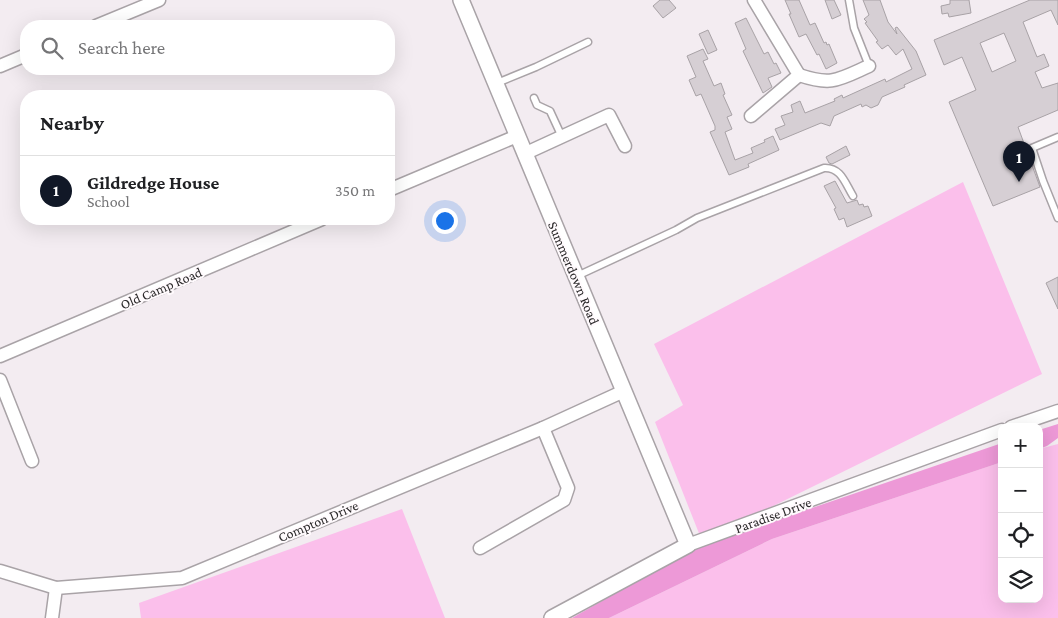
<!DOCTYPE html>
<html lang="en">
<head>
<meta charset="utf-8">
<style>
	:root { --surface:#fff; --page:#f2f2f2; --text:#202124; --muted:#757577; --line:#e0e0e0; --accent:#111827 }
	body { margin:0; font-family:"Crimson Pro",serif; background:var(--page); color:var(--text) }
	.controls { position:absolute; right:15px; bottom:15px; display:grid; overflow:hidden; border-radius:10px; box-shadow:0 5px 20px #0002 }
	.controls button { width:45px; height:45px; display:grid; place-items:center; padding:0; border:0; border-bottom:1px solid var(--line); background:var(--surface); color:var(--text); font:25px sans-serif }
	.you { position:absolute; left:444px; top:220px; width:18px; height:18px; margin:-12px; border:4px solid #fff; border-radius:50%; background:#1a73e8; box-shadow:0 0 0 8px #1a73e833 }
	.badge { display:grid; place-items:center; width:32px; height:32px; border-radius:50%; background:var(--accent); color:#fff; font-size:16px; font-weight:700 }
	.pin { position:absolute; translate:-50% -41px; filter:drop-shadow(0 1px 2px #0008) }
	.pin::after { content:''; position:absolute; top:26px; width:18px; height:15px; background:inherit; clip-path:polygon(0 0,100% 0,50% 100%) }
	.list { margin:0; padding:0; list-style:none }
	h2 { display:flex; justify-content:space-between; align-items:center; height:65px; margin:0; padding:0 20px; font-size:21px }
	h2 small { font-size:16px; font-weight:400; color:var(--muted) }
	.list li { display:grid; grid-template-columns:32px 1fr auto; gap:15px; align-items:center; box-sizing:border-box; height:70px; padding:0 20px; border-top:1px solid var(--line) }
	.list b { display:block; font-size:19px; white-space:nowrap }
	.list p { margin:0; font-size:16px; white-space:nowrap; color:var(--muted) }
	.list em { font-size:16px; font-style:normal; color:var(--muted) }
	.icon { flex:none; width:28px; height:28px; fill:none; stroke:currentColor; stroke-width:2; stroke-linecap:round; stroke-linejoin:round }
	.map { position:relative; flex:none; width:1058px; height:618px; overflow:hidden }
	.search { position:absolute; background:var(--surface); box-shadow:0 5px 20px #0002; left:20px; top:20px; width:375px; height:55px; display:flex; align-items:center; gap:12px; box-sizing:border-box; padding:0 18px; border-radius:20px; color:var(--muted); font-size:19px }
	.panel { position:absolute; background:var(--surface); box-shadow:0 5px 20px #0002; left:20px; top:90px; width:375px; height:135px; border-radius:20px }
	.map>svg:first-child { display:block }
	.green { fill:#fbbfeb }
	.forest { fill:#ed99d7 }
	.building { fill:#d6cfd4; stroke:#a8a2a6; fill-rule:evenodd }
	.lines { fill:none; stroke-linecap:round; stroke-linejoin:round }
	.service-casing { stroke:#a9a3a7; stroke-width:9 }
	.minor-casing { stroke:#a9a3a7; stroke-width:15 }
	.tertiary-casing { stroke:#a9a3a7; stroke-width:18 }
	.service { stroke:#fff; stroke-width:6 }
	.minor { stroke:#fff; stroke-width:12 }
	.tertiary { stroke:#fff; stroke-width:15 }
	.labels { text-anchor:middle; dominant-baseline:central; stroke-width:4; stroke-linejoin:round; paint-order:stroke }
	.street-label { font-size:14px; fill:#2b292a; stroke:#fffafd }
</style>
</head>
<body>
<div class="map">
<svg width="1058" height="618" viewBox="0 0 1058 618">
	<rect width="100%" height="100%" fill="#f3ecf1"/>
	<g class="green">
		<path d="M963 182 1042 374 702 541 655 422 683 405 654 344Z"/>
		<path d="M1058 444V618H609L772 539 1002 462V599H1039V449Z"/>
		<path d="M402 509 445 618H141L139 603Z"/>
	</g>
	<g class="forest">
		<path d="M1058 424V438L1047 446 1039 449V430Z"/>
		<path d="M1002 443V462L772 539 609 618H572L695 548Z"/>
	</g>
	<g class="building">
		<path d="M660 0H669L676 8 663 18 653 6Z"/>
		<path d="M785 0H799L810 25 815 23 824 43 826 42 827 45 829 44 837 63 826 69 819 54 817 55 806 34 799 37 789 14H791Z"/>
		<path d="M825 0H834L841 15 832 19Z"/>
		<path d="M863 0H880L888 22 897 34 895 28 897 27 916 51 926 75 904 85 905 87 882 97 878 105 871 108 866 105 862 107 861 104 834 116 830 126 821 123 780 140 775 129 785 125 781 116 793 112 791 105 800 101 805 113 835 101 834 99 842 95 843 98 885 79 886 82 912 69 903 49 896 55 888 45 882 49 876 42 878 41 865 23 867 22 864 19 869 15Z"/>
		<path d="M950 0H969L971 13 949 17 948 13 942 14 941 6 950 4Z"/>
		<path d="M1030 0H1058V25L1051 10 1023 22 1037 57 1044 54 1049 66 1035 72 1042 88 1058 83V110L1018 127 1040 187 993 206 949 102 976 90 962 57 944 65 934 40ZM1004 33 1016 61 992 72 980 43Z"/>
		<path d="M746 18 764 54 768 52 774 64 776 63 781 73 768 78 772 87 763 93 743 51 746 49 735 23Z"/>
		<path d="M708 30 717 50 708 54 699 34Z"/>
		<path d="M703 49 708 59 703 61 714 86 721 83 725 94 723 95 732 115 727 117 732 129 725 132 735 160 753 153 751 148 765 142 764 140 773 136 779 150 748 164 749 167 729 175 710 132 715 130V126L701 94 696 96 689 80 696 77 687 56Z"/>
		<path d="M846 146 850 155 832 164 829 163 826 157Z"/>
		<path d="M835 181 847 203 857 200 859 205 863 204 864 207 868 206 872 216 847 227 844 218 839 220 834 209 836 208 824 186Z"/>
		<path d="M1058 277V309L1046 283Z"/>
	</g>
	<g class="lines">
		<g class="service-casing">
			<g id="service">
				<path d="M849 0 854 28 869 66"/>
				<path d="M497 83 536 67 588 42"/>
				<path d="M534 98 537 105 550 111 562 137"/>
				<path d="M1058 137 1032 148 1043 181 1058 218"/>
				<path d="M577 276 676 230 697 218 824 168C841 167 845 183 853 196"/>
			</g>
		</g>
		<g class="minor-casing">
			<g id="minor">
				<path d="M96 26 159 0"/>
				<path d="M0 66 26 55"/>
				<path d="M799 75C832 86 838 80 869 66"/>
				<path d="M751 116 799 75 754 0"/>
				<path d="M524 154 609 115 625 146"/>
				<path d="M389 190 517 136"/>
				<path d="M0 356 322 219"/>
				<path d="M0 380 32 461"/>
				<path d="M1011 427 1058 411"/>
				<path d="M688 545 1002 430"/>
				<path d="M480 548 564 500 568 488 543 428"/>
				<path d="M0 571 56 588 182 578 543 428 624 391"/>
				<path d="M52 618 56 588"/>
			</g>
		</g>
		<g class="tertiary-casing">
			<path id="tertiary" d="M461 0 688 545 552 618"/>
		</g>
		<use href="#service" class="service"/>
		<use href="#minor" class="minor"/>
		<use href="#tertiary" class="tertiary"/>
	</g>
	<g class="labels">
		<g class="street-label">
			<text transform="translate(574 273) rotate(67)">Summerdown Road</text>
			<text transform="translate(161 288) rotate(-23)">Old Camp Road</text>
			<text transform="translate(773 515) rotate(-20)">Paradise Drive</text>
			<text transform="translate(318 521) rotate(-23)">Compton Drive</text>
		</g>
	</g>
</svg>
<div class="controls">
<button>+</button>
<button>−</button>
<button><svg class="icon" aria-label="locate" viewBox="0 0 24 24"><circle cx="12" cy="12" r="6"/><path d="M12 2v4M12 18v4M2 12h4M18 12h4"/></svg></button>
<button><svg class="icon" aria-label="layers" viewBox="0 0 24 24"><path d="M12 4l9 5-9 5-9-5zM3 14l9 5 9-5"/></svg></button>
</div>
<div class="you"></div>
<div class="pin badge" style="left:1019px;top:182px">1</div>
<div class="search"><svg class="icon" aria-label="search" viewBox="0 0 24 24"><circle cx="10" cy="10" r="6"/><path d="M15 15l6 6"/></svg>Search here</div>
<section class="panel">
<h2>Nearby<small></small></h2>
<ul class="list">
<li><span class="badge">1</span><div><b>Gildredge House</b><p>School</p></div><em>350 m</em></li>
</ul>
</section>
</div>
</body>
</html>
